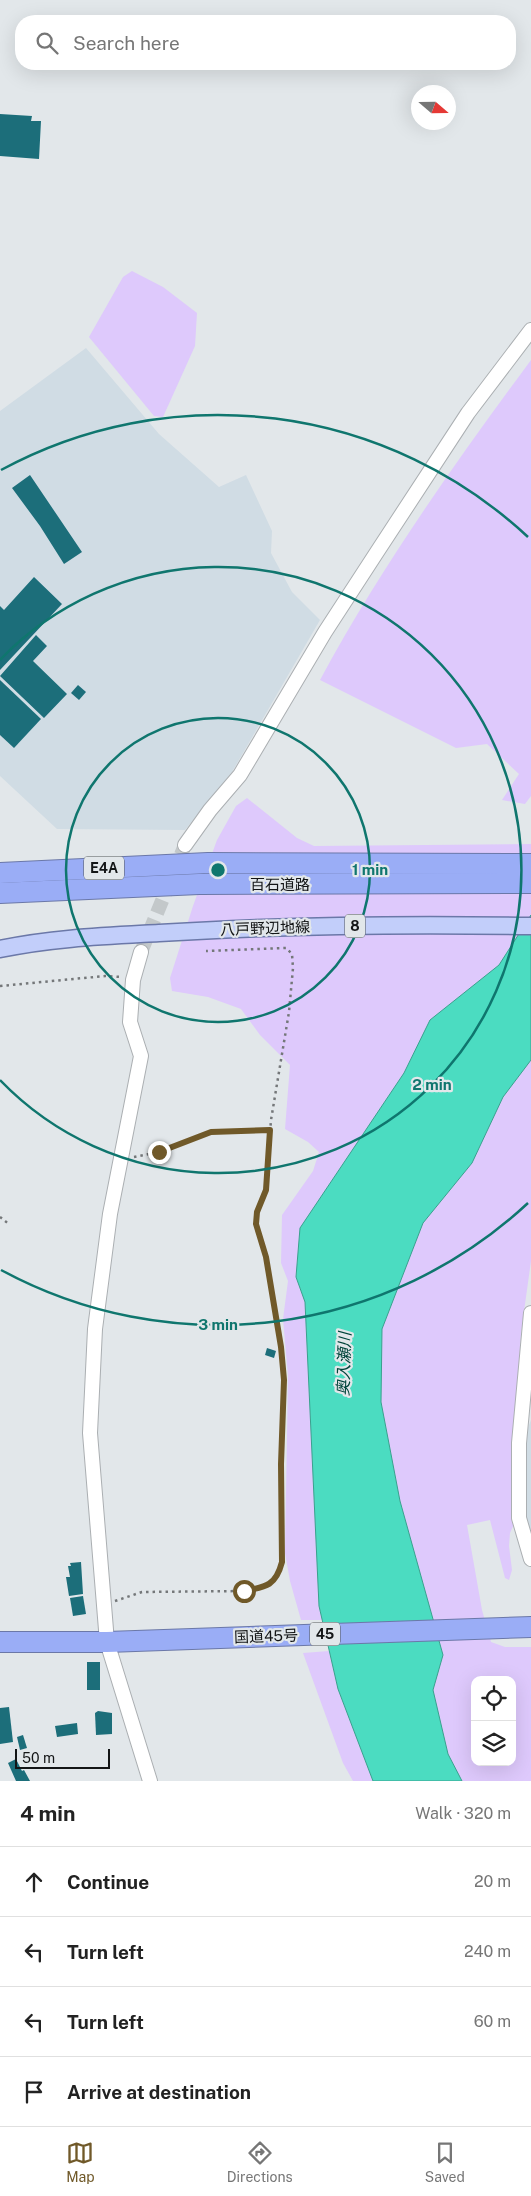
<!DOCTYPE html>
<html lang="en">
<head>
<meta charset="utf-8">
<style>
	:root { --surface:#fff; --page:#f2f2f2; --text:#222; --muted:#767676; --line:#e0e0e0; --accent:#705929 }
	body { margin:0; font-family:"Public Sans","Noto Sans JP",sans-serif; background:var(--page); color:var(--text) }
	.controls { position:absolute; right:15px; bottom:15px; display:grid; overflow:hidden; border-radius:10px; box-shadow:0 5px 20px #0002 }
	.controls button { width:45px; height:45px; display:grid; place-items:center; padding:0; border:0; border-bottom:1px solid var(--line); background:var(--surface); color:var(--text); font:25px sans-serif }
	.compass { position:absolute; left:411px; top:85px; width:45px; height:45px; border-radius:50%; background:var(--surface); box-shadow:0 5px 20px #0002; rotate:110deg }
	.scale { position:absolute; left:15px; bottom:12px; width:95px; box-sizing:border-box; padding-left:5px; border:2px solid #131516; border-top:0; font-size:14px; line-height:18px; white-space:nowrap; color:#131516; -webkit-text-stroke:4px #e2e7ea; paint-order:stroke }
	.stop { position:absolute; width:15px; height:15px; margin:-11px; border:4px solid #705929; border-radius:50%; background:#fff }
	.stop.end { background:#705929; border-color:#fff; box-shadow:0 1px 5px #0008 }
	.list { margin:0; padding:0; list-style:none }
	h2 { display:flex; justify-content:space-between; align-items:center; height:65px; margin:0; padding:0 20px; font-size:21px }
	h2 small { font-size:16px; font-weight:400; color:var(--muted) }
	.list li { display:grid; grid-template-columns:32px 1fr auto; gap:15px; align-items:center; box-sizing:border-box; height:70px; padding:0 20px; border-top:1px solid var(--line) }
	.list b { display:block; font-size:19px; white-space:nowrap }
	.list em { font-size:16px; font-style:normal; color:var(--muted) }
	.icon { flex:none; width:28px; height:28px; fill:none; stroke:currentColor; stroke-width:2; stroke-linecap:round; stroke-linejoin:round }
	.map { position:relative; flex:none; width:531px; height:1781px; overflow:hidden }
	.search { position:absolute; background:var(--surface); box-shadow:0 5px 20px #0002; left:15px; right:15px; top:15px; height:55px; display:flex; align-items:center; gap:12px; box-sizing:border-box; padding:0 18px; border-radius:20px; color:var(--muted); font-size:19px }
	.sheet { height:345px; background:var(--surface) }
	nav { display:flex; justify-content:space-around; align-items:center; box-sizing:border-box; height:70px; border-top:1px solid var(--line); background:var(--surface); font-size:14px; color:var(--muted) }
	nav a { display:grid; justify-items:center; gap:2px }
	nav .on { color:var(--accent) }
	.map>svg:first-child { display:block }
	.built { fill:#d0dce4 }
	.green { fill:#dec9fc; fill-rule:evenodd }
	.water { fill:#4bdcc1; stroke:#3aa08e }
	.building { fill:#1c6e7a }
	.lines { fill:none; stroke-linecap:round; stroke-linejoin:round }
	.minor-tunnel { stroke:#c3c8ca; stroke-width:14; stroke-dasharray:14 7; stroke-linecap:butt }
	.minor-casing { stroke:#abafb2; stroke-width:16 }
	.major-casing { stroke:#6b78a8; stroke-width:19 }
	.highway-casing { stroke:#6b78a8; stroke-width:22 }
	.path { stroke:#747779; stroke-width:2.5; stroke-dasharray:2.5 4; stroke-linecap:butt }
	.minor { stroke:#fff; stroke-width:14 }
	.major { stroke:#c2cefa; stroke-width:16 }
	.highway { stroke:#9aadf6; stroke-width:20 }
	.route { stroke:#705929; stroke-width:6 }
	.ring { fill:none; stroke:#0f766e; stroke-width:2.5 }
	.labels { text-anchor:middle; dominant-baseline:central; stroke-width:4.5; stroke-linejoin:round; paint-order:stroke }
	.shield { fill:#e2e7ea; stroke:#515456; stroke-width:1 }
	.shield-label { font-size:14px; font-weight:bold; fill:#131516 }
	.street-label { font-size:15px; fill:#131516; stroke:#e2e7ea }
	.water-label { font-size:16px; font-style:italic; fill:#01443a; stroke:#e2e7ea }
	.centre { fill:#0f766e; stroke:#e2e7ea; stroke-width:2.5 }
	.ring-label { font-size:15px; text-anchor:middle; font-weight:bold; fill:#0f766e; stroke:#e2e7ea; stroke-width:4.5; stroke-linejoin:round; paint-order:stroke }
</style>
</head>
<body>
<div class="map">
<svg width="531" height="1781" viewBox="0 0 531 1781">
	<rect width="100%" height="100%" fill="#e2e7ea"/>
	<g class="built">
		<path d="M86 348 159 434 219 487 246 475 272 531 271 553 292 592 320 620 232 772 185 830 57 829 0 776V411Z"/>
		<path d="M531 1420V1543L523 1516 526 1433Z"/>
	</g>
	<g class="green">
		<path d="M132 271 163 287 197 313 195 346 163 417 154 416 89 337 123 277Z"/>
		<path d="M531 360V796L525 804 502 800 519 774 487 744 456 748 320 680C381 567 455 463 531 360Z"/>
		<path d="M247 798 297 838 314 846 531 844V915L499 965 430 1020 404 1073 300 1228 296 1277 305 1302 319 1606 323 1620H301L290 1581 285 1553 288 1376 283 1319 288 1281 281 1263 282 1215 313 1171 319 1152 308 1142 285 1129 290 1065 260 1035 241 1009 208 997 172 991 170 978 193 906 217 840 236 806Z"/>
		<path d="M531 1060V1261L521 1333 512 1487 514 1524 510 1533 509 1546 512 1570 509 1580 505 1578 490 1520 467 1525 482 1610 491 1642 505 1647H531V1781H462L448 1754 433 1690 443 1655 400 1501 381 1402 382 1329 423 1223 472 1163 503 1097ZM475 1680H512V1762H475Z"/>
		<path d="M329 1651 338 1689 373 1781H353L343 1763 303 1653Z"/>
	</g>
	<path class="water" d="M531 915V1060L503 1097 472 1163 423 1223 382 1329 381 1402 400 1501 443 1655 433 1690 448 1754 462 1781H373L338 1689 319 1606 305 1302 296 1277 300 1228 404 1073 430 1020 499 965Z"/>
	<g class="building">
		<path d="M0 114 32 116 31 121H41L39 159 0 156Z"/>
		<path d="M30 475 82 552 64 564 40 526 12 488Z"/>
		<path d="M34 577 62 604 0 670V606L4 610Z"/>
		<path d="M36 635 47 646 33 661 67 694 44 718 0 676Z"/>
		<path d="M0 680 41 719 14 748 0 735Z"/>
		<path d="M78 685 86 692 79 700 71 693Z"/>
		<path d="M267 1348 276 1351 274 1358 265 1355Z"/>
		<path d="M81 1562 83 1594 69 1596 66 1577H70L68 1566H71L70 1563Z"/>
		<path d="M83 1596 86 1614 73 1616 70 1598Z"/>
		<rect x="87" y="1662" width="13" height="28"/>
		<path d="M9 1707 13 1742 0 1744V1708Z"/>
		<path d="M98 1711 112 1713V1734L96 1735 95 1713Z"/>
		<path d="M77 1723 78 1734 57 1737 55 1726Z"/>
		<path d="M23 1735 27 1748 20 1750 17 1737Z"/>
		<path d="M16 1759 22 1771 24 1770 30 1781H16L8 1763Z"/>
	</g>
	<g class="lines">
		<path class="minor-tunnel" d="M141 952 185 845"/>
		<g class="minor-casing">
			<g id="minor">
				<path d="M185 845 210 810 240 775 325 632 377 552 468 413 531 330"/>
				<path d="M141 952 133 980 130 1022 141 1056 110 1214 95 1329 90 1433 107 1642 150 1781"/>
				<path d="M531 1313 519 1443V1518L531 1559"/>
			</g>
		</g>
		<g class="major-casing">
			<path id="major" d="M0 949C52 938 105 936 159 933 283 925 407 924 531 926"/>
		</g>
		<g class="highway-casing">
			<g id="highway">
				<path d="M0 873 208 863 531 864"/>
				<path d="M0 893 199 884 531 883"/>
				<path d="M0 1642H107L531 1627"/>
			</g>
		</g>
		<g class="path">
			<path d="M0 986 105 976 122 977"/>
			<path d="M134 1157 159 1152 211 1132 270 1130"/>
			<path d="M0 1217 10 1225"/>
			<path d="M115 1601 142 1592 245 1591C267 1587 276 1585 282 1562L281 1464 284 1380 281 1347 266 1257 256 1224 257 1212 266 1190 271 1120 289 1012 293 968 292 954 286 948 206 951"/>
		</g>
		<use href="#minor" class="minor"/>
		<use href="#major" class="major"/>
		<use href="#highway" class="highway"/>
	</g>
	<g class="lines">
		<path class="route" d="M159 1152 211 1132 270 1130 266 1190 257 1212 256 1224 266 1257 281 1347 284 1380 281 1464 282 1562C276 1585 267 1587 244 1591"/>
	</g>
	<g class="ring">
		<circle cx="218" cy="870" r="152"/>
		<path d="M0 660A303 303 0 1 1 0 1080"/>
		<path d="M528 1203A455 455 0 0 1 1 1270M1 470A455 455 0 0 1 528 537"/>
	</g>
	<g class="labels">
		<g class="shield">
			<rect x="84" y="856.5" width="40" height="23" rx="4"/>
			<rect x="345" y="914.5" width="20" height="23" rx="4"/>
			<rect x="310" y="1622.5" width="30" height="23" rx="4"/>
		</g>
		<g class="shield-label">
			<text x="104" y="868">E4A</text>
			<text x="355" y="926">8</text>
			<text x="325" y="1634">45</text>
		</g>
		<g class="street-label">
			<text x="280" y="884">百石道路</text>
			<text transform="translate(265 928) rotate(-2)">八戸野辺地線</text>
			<text transform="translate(266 1636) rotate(-2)">国道45号</text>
		</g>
		<g class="water-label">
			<text transform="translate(344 1364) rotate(-88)">奥入瀬川</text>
		</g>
	</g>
	<circle cx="218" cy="870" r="8" class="centre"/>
	<g class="ring-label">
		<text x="370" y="875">1 min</text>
		<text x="432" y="1090">2 min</text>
		<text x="218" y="1330">3 min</text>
	</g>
</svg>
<div class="controls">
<button><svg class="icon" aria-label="locate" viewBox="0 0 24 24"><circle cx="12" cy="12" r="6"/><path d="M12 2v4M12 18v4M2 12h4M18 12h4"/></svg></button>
<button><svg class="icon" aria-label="layers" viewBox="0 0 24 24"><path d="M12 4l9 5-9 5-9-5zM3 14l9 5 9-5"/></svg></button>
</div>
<svg class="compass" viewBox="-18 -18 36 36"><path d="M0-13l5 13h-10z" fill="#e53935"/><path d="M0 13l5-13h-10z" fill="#767676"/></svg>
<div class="scale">50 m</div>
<div class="stop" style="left:244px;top:1591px"></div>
<div class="stop end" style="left:159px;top:1152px"></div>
<div class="search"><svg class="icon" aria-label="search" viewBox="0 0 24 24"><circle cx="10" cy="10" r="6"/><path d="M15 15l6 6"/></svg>Search here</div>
</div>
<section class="sheet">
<h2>4 min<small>Walk · 320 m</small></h2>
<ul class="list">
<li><svg class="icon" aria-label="ahead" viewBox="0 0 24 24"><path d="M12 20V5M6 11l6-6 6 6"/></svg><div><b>Continue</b></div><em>20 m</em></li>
<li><svg class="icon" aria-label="left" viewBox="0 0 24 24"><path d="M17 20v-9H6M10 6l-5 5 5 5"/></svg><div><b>Turn left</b></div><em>240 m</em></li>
<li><svg class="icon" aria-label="left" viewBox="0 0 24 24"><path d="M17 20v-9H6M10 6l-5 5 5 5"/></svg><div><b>Turn left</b></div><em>60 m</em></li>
<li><svg class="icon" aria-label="arrive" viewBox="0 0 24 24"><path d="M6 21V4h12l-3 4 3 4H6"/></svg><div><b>Arrive at destination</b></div></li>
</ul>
</section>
<nav>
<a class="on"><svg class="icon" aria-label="map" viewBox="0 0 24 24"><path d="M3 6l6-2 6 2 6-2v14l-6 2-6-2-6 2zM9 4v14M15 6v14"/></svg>Map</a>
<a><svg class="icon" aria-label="directions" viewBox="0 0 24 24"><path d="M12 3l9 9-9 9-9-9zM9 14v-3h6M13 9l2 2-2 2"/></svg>Directions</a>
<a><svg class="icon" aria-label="saved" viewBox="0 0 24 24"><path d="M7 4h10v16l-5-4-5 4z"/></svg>Saved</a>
</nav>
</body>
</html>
